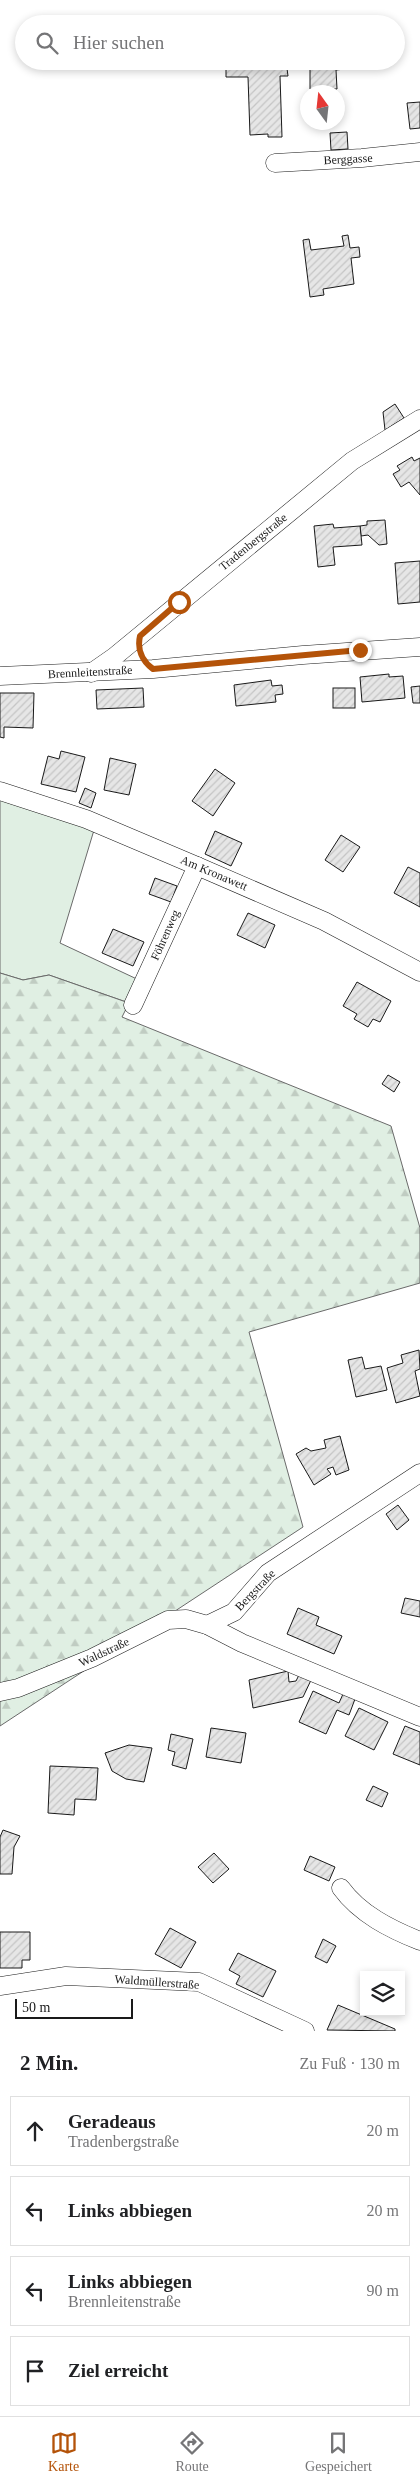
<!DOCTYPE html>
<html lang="de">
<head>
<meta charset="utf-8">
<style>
	:root { --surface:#fff; --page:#f2f2f2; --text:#202124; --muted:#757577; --line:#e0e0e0; --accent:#b45309 }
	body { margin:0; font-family:"Times New Roman",serif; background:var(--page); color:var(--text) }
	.controls { position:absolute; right:15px; bottom:15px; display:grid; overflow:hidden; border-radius:0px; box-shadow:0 2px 8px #0003 }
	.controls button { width:45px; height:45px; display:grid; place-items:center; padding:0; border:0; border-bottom:1px solid var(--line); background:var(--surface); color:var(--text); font:25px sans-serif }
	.compass { position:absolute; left:300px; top:85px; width:45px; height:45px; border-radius:50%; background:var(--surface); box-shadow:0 2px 8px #0003; rotate:345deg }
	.scale { position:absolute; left:15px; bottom:12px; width:118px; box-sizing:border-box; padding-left:5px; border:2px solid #1a1a1a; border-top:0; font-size:14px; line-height:18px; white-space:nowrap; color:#1a1a1a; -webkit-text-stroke:4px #fff; paint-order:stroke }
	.stop { position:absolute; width:15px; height:15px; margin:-11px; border:4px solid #b45309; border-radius:50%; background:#fff }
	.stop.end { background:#b45309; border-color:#fff; box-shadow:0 1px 5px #0008 }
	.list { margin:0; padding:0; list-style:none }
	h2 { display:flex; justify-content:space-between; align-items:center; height:65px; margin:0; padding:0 20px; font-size:21px }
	h2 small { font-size:16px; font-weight:400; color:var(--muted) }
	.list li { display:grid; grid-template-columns:32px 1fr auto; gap:15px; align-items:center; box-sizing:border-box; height:70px; margin:0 10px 10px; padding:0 10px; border:1px solid var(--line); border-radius:0px }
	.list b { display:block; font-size:19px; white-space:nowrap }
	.list p { margin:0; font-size:16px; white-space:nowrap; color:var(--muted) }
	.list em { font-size:16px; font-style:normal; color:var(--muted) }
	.icon { flex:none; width:28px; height:28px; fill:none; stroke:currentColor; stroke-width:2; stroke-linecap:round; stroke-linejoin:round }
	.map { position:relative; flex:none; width:420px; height:2031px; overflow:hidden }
	.search { position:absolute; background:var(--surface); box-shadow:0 2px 8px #0003; left:15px; right:15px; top:15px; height:55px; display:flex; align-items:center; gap:12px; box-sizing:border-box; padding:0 18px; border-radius:28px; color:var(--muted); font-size:19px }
	.sheet { height:385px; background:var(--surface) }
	nav { display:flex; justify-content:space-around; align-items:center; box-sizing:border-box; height:70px; border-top:1px solid var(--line); background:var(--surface); font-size:14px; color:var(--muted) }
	nav a { display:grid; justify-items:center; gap:2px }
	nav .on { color:var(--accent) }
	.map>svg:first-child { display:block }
	.grass { fill:#e0efe3; stroke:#6a6a6a }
	.forest { fill:url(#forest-firs); stroke:#6a6a6a }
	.building { fill:url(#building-hatch); stroke:#1a1a1a }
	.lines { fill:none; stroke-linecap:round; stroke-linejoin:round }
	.minor-casing { stroke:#1a1a1a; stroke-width:19 }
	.minor { stroke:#fff; stroke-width:18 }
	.route { stroke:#b45309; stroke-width:6 }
	.labels { text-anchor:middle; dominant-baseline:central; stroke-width:4; stroke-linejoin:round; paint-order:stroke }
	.street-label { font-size:12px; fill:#1a1a1a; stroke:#fff }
</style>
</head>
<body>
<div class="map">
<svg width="420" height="2031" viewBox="0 0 420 2031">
	<defs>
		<pattern id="forest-firs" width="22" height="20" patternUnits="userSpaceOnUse" patternTransform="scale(1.25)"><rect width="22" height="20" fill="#e0efe3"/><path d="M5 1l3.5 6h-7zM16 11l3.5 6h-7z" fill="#c0ccc2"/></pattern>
		<pattern id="building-hatch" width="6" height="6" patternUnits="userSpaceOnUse" patternTransform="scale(1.25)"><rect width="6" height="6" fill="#e6e6e6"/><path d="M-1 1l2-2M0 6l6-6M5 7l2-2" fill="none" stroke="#c5c5c5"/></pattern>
	</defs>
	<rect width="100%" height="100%" fill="#fff"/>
	<path class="grass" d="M0 800 94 830 60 943 139 980 129 1003 49 975 23 980 0 973Z"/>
	<path class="forest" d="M0 973 23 980 49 975 129 1003 122 1017 391 1126 420 1228V1283L249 1332 303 1527 0 1726Z"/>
	<g class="building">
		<path d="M208 61H286L288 76H280L282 137H268V134L250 135 248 77H226V64Z"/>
		<path d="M310 61H345V69L336 70 337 89H310Z"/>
		<path d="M420 102V128L410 129 407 103Z"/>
		<path d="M347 132 348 149 331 150 330 133Z"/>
		<path d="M348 235 350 248 359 247 360 257 351 258 354 284 323 289 324 295 310 297 303 240 309 239 311 250 344 246 342 236Z"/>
		<path d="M395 404 404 418 385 430 383 412Z"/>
		<path d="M412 457 414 461 420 458V495L409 482 401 487 393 474 400 470 397 466Z"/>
		<path d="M385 520 387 544 379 545 368 535 361 536 360 526 367 525V521Z"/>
		<path d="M333 524 334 528 360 526 362 545 333 547 335 565 318 567 314 526Z"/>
		<path d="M420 561V602L398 604 395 563Z"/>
		<path d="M389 674V677L403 676 405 698 362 702 360 677Z"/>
		<path d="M271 680 272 686 282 685 283 694 275 695 276 702 236 706 234 685Z"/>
		<path d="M420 686V703H413L411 687Z"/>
		<path d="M143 688 144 707 97 709 96 690Z"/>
		<rect x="333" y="688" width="22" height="20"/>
		<path d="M0 693H34L33 728 4 727V738L0 737Z"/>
		<path d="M61 751 85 757 76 792 41 784 48 756 59 759Z"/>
		<path d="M110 758 136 764 129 795 104 790Z"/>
		<path d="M215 769 235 783 213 816 192 801Z"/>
		<path d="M85 788 96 793 91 808 79 803Z"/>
		<path d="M215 831 242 843 231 866 205 854Z"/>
		<path d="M341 835 360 847 343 872 325 860Z"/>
		<path d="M408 867 420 873V907L394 893Z"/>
		<path d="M155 878 177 886 171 902 149 894Z"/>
		<path d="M248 913 275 925 265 948 237 935Z"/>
		<path d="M113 929 144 942 133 966 102 953Z"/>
		<path d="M357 982 391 1001 380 1022 373 1019 368 1027 354 1019 357 1014 343 1006Z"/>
		<path d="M388 1075 400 1082 394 1092 382 1084Z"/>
		<path d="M419 1350 420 1369 415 1371 420 1396 396 1403 387 1368 403 1363 401 1355Z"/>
		<path d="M362 1357 365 1369 381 1366 387 1390 356 1397 348 1360Z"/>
		<path d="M340 1436 349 1470 336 1475 333 1467 327 1469 331 1474 314 1485 296 1454 306 1448 311 1451 326 1448 324 1440Z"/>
		<path d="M398 1505 409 1520 397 1530 386 1514Z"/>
		<path d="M405 1598 420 1601V1617L401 1613Z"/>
		<path d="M298 1608 319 1617 316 1625 342 1636 334 1654 287 1634Z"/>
		<path d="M288 1671 289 1682 296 1681 300 1673 312 1678 303 1697 253 1708 249 1680Z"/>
		<path d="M313 1691 339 1703 343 1694 355 1699 349 1715 337 1710 326 1734 299 1722Z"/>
		<path d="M359 1708 388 1722 374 1750 345 1736Z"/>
		<path d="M405 1726 420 1732V1765L393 1754Z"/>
		<path d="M211 1728 246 1733 241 1763 206 1757Z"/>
		<path d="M171 1734 193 1739 186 1769 172 1765 175 1752 168 1750Z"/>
		<path d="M129 1745 152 1748 144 1782 126 1779 112 1771 105 1753Z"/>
		<path d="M50 1766 98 1768 96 1800 75 1799 74 1815 48 1813Z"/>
		<path d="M373 1786 388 1793 382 1807 366 1800Z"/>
		<path d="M3 1830 20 1836 14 1847 12 1874H0V1837Z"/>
		<path d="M214 1853 229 1869 213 1883 198 1867Z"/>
		<path d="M310 1856 335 1867 329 1881 304 1870Z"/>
		<path d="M170 1928 196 1942 181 1968 155 1954Z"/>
		<path d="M0 1932H30V1960H22V1968H0Z"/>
		<path d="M323 1939 336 1946 327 1963 315 1957Z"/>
		<path d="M238 1953 276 1971 263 1997 236 1984 240 1976 229 1970Z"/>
		<path d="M338 2005 395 2029V2031L327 2030Z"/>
	</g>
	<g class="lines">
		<g class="minor-casing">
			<g id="minor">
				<path d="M275 163 362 158 420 152"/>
				<path d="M91 673 114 657 352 461 420 419"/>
				<path d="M0 676 153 669 303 655 420 647"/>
				<path d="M0 791 86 819 197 866 324 921 420 972"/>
				<path d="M133 1005 197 866"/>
				<path d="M207 1625 234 1612 268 1573 420 1473"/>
				<path d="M0 1692 18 1688 92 1658 168 1620 186 1619 207 1625 242 1643 420 1717"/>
				<path d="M341 1888C360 1914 390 1929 420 1941"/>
				<path d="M0 1986 66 1976 199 1982 305 2031"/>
			</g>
		</g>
		<use href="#minor" class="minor"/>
	</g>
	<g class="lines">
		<path class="route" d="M179 602 140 636C137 649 142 661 153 669L360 650"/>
	</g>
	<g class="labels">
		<g class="street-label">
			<text transform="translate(348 159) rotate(-3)">Berggasse</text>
			<text transform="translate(253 542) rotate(-39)">Tradenbergstraße</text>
			<text transform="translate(90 672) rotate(-3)">Brennleitenstraße</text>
			<text transform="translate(214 873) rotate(23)">Am Kronawett</text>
			<text transform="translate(165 935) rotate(-66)">Föhrenweg</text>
			<text transform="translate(255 1590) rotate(-46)">Bergstraße</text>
			<text transform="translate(104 1652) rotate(-25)">Waldstraße</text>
			<text transform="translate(157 1982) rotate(4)">Waldmüllerstraße</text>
		</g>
	</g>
</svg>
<div class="controls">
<button><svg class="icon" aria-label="layers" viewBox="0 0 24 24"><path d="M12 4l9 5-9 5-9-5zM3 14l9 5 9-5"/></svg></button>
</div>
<svg class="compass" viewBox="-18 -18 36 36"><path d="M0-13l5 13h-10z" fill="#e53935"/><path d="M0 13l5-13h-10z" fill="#757577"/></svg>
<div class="scale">50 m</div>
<div class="stop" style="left:179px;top:602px"></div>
<div class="stop end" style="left:360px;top:650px"></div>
<div class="search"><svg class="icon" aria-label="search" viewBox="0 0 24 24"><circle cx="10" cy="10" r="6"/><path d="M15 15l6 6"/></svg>Hier suchen</div>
</div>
<section class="sheet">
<h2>2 Min.<small>Zu Fuß · 130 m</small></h2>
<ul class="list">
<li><svg class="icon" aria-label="ahead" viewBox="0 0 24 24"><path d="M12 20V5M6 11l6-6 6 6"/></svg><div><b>Geradeaus</b><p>Tradenbergstraße</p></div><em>20 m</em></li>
<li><svg class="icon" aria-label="left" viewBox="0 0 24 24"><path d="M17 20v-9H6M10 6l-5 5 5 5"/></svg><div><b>Links abbiegen</b></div><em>20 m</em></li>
<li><svg class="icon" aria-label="left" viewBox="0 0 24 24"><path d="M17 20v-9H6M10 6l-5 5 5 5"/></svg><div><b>Links abbiegen</b><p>Brennleitenstraße</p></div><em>90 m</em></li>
<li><svg class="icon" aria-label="arrive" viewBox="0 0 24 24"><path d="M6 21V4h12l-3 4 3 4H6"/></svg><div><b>Ziel erreicht</b></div></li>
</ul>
</section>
<nav>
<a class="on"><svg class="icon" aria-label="map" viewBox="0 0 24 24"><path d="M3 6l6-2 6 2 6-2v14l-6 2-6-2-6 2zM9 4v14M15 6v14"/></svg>Karte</a>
<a><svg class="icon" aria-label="directions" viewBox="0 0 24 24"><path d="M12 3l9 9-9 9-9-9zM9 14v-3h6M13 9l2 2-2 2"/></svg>Route</a>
<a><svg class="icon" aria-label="saved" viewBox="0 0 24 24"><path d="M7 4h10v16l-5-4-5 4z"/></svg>Gespeichert</a>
</nav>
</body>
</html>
